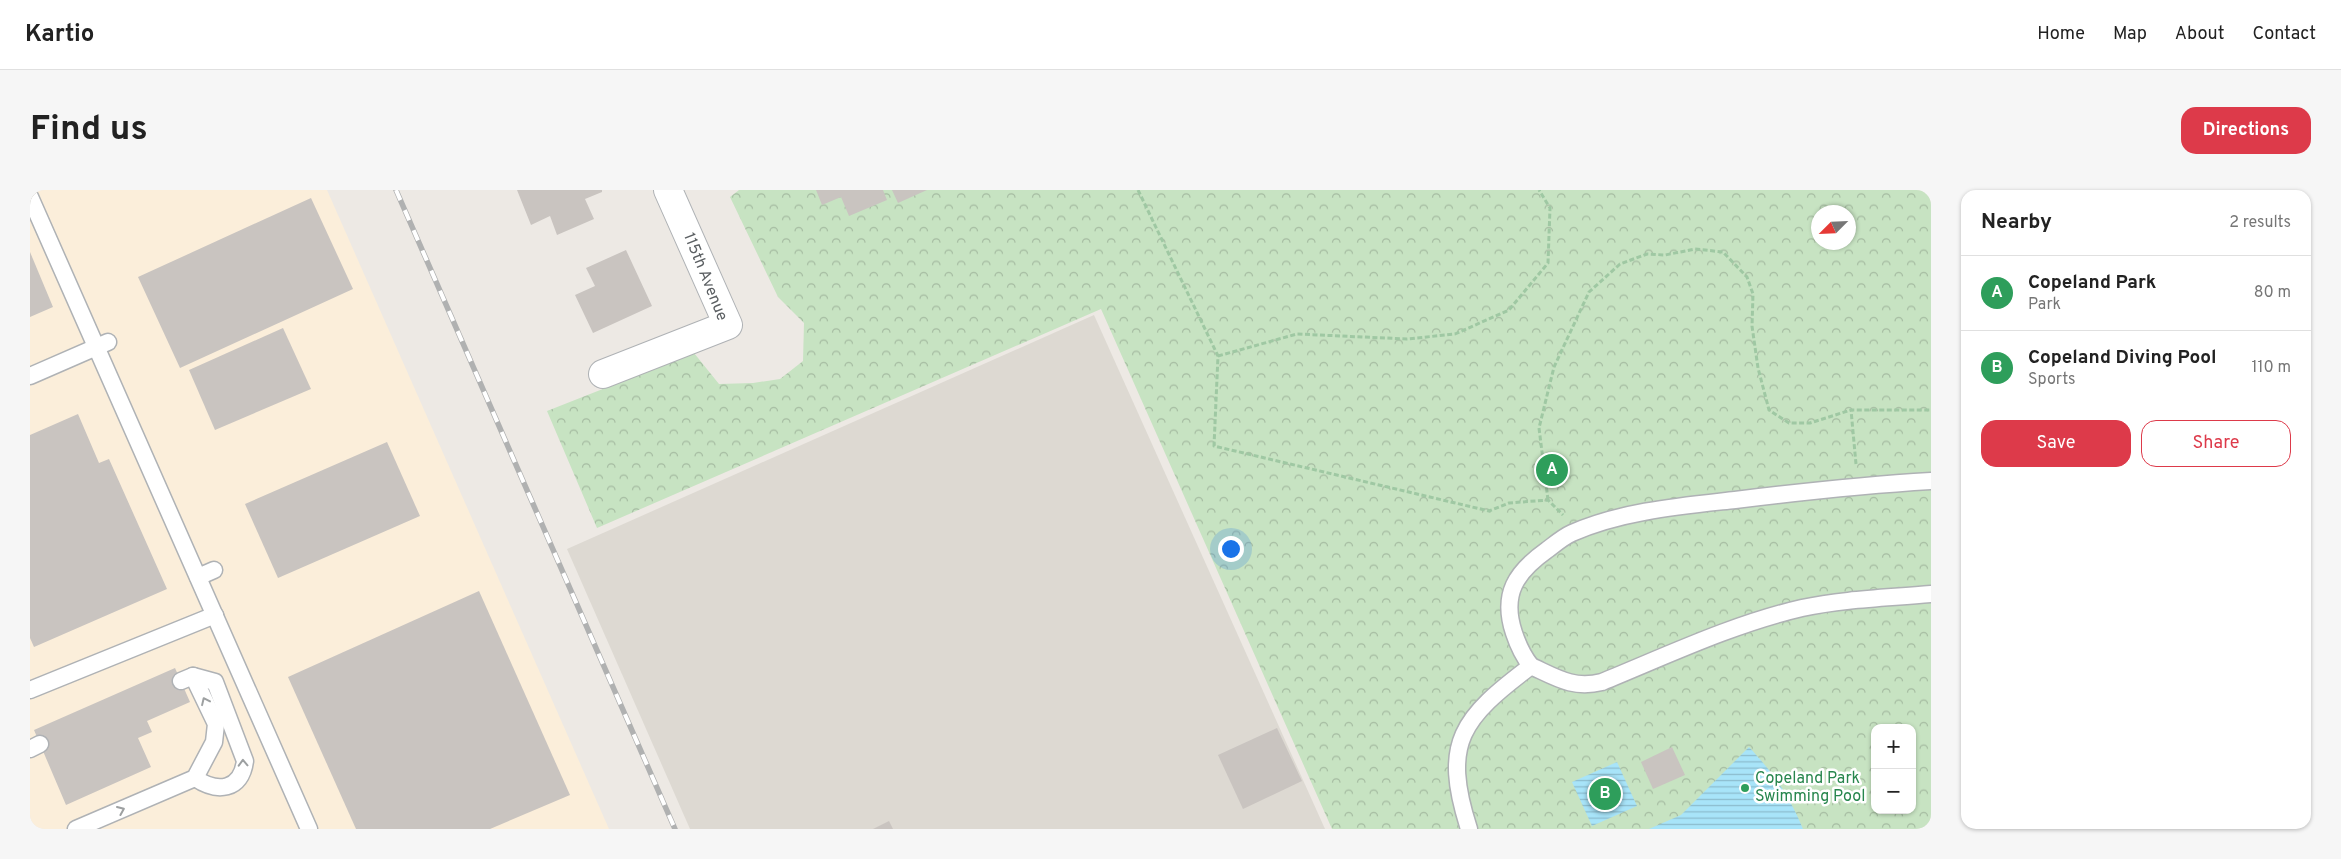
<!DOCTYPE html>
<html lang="en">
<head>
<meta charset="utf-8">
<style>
	:root { --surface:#fff; --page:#f6f6f6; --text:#222; --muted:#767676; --line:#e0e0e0; --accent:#dd3a4a }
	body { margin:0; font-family:Overpass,sans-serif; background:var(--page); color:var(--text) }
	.controls { position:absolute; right:15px; bottom:15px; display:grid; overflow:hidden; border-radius:10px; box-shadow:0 1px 4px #0004 }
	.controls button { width:45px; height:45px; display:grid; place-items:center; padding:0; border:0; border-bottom:1px solid var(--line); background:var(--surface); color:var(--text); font:25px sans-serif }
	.compass { position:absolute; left:1781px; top:15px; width:45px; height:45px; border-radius:50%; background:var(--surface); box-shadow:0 1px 4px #0004; rotate:246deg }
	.you { position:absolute; left:1200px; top:358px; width:18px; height:18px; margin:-12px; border:4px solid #fff; border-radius:50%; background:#1a73e8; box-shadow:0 0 0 8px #1a73e833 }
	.badge { display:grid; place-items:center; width:32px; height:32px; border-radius:50%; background:var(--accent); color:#fff; font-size:16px; font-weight:700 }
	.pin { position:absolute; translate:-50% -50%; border:2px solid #fff; box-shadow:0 1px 5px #0006 }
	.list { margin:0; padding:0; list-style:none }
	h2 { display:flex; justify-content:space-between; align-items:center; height:65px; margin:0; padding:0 20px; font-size:21px }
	h2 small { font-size:16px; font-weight:400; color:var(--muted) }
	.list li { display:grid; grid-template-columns:32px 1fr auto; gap:15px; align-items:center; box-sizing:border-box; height:75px; padding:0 20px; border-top:1px solid var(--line) }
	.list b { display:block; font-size:19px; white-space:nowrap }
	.list p { margin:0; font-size:16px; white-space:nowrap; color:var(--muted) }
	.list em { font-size:16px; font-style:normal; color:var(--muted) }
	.actions { display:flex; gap:10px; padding:15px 20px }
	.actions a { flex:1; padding:11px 0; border:1px solid var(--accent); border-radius:15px; text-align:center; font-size:18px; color:var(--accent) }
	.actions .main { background:var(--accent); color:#fff }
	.map { position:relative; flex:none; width:1901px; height:639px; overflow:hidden; border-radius:15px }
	header { display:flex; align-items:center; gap:30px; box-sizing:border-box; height:70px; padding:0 25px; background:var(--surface); border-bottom:1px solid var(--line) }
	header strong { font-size:24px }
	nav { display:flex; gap:28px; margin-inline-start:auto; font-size:18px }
	.intro { display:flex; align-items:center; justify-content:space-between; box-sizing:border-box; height:120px; padding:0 30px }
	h1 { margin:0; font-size:35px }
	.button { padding:12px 22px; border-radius:15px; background:var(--accent); color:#fff; font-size:18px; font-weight:700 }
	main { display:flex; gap:30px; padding:0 30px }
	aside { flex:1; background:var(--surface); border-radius:15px; box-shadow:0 1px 4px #0004 }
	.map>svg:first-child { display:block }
	.commercial { fill:#fbeeda }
	.education { fill:#ddd9d2 }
	.forest { fill:url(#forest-crowns); fill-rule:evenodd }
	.water { fill:url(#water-rules) }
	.building { fill:#c9c4c0 }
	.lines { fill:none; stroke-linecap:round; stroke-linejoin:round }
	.lane-casing { stroke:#afb2b5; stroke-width:19 }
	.street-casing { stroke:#afb2b5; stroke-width:30 }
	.path { stroke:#9fc8a3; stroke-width:3; stroke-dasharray:5 2.5; stroke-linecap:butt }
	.lane { stroke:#fff; stroke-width:16 }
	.street { stroke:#fff; stroke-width:28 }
	.rail-casing { stroke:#b0b1b1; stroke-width:5.5 }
	.rail { stroke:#fff; stroke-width:4; stroke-dasharray:11; stroke-linecap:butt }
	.oneway { stroke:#9da0a1 }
	.leisure-dot { fill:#2e9e5b; stroke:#fff; stroke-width:2 }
	.labels { text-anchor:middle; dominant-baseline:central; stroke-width:5; stroke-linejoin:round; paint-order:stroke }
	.street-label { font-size:16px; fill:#5c6063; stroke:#fff }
	.leisure-label { font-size:16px; fill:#27864d; stroke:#fff; text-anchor:start }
</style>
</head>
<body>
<header>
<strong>Kartio</strong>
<nav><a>Home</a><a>Map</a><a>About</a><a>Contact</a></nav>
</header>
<div class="intro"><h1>Find us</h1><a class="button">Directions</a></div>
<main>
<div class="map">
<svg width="1901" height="639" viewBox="0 0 1901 639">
	<defs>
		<pattern id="forest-crowns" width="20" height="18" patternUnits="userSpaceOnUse" patternTransform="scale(1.25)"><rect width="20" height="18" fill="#c7e3c2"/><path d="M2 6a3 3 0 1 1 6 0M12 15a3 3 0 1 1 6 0" fill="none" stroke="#a5bba1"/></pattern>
		<pattern id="water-rules" width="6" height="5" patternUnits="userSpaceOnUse" patternTransform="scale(1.25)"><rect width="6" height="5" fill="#a8e4f9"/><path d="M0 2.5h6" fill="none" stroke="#8cbccd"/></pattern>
	</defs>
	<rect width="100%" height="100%" fill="#ede9e4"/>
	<path class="commercial" d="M0 0H297L579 639H0Z"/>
	<path class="education" d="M1064 125 1295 639H660L537 359Z"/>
	<path class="forest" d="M709 0H1901V639H1302L1071 119 567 338 517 221 664 163 689 194 723 193 750 189 773 171 774 133 748 107 700 7ZM1788 22H1818V52H1788ZM1845 538H1882V620H1845Z"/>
	<g class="water">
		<path d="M1719 557C1744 584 1759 605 1773 639H1619L1651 625Z"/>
		<path d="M1587 572 1607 616 1562 636 1542 592Z"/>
	</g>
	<g class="building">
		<path d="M487 0H572V2L555 9 564 29 527 45 520 26 501 35Z"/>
		<path d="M786 0H853L857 10 819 26 811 7 792 15Z"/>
		<path d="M862 0H897L868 13Z"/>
		<path d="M281 8 323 99 150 178 108 87Z"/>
		<path d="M596 60 622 116 563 143 545 105 565 96 556 78Z"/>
		<path d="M0 62 23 117 0 127Z"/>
		<path d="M253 138 281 199 185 240 159 180Z"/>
		<path d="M48 224 69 273 79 269 137 399 4 457 0 448V245Z"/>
		<path d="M357 252 390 326 248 388 215 314Z"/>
		<path d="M449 401 540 605 460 639H326L258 487Z"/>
		<path d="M145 478 160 512 117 531 122 542 108 548 121 577 36 615 4 540Z"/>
		<path d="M1247 538 1272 591 1213 619 1188 565Z"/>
		<path d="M1642 557 1655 585 1623 599 1611 572Z"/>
		<path d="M859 631 863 639H843Z"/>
	</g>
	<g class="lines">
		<g class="lane-casing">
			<g id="lane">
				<path d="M0 7 279 639"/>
				<path d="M0 186 78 152"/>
				<path d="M168 387 184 380"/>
				<path d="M1501 476C1493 466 1488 455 1484 443 1471 404 1486 382 1517 360 1525 354 1533 347 1542 343 1592 321 1651 316 1705 310 1770 302 1835 295 1901 291"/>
				<path d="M163 486 185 492 215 571C211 601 187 603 165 588"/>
				<path d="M0 500 185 425"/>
				<path d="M0 559 10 554"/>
				<path d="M46 639 165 588 184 552 186 534 163 486 151 491"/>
				<path d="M1439 639C1411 552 1432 528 1501 476 1527 488 1543 499 1572 492 1638 465 1703 434 1772 418 1814 409 1858 408 1901 404"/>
			</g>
		</g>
		<g class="street-casing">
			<path id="street" d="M573 184 698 135 638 0"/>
		</g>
		<g class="path">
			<path d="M1108 0 1188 166 1184 256 1459 321 1479 313 1518 310 1533 325"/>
			<path d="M1188 166 1267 144 1377 149 1425 144 1479 120 1518 73 1520 18 1509 0"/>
			<path d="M1826 274 1821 220H1901"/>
			<path d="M1518 310 1509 238 1524 177 1559 102 1590 74 1617 64 1635 65 1665 59 1693 62 1717 87 1723 104 1722 136 1728 178 1739 220 1759 233H1780L1821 220"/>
		</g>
		<use href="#lane" class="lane"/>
		<use href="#street" class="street"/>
		<g class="rail-casing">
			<path id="rail" d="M366 0 645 639"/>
		</g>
		<use href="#rail" class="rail"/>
	</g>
	<defs><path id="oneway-chevron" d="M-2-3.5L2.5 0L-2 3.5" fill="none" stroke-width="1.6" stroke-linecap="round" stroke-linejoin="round" transform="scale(1.25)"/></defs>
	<g class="oneway">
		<use href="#oneway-chevron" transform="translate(175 511) rotate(-115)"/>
		<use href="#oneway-chevron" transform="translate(213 573) rotate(-92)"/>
		<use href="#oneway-chevron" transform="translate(91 620) rotate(-23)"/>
	</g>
	<circle class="leisure-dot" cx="1715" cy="598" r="5"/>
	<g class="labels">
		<g class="street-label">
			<text transform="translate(675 87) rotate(68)">115th Avenue</text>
		</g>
		<g class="leisure-label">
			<text x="1725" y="589">Copeland Park<tspan x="1725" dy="18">Swimming Pool</tspan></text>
		</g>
	</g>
</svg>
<div class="controls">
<button>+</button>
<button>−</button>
</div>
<svg class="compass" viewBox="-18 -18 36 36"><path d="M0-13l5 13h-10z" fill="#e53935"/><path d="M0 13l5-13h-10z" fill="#767676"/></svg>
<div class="you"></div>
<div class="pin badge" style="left:1522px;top:280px;background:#2e9e5b">A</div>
<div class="pin badge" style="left:1575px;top:604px;background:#2e9e5b">B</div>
</div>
<aside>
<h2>Nearby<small>2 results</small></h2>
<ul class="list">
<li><span class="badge" style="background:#2e9e5b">A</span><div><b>Copeland Park</b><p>Park</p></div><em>80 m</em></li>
<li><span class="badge" style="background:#2e9e5b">B</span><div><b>Copeland Diving Pool</b><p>Sports</p></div><em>110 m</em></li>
</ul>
<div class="actions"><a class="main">Save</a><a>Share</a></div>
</aside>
</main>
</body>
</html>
